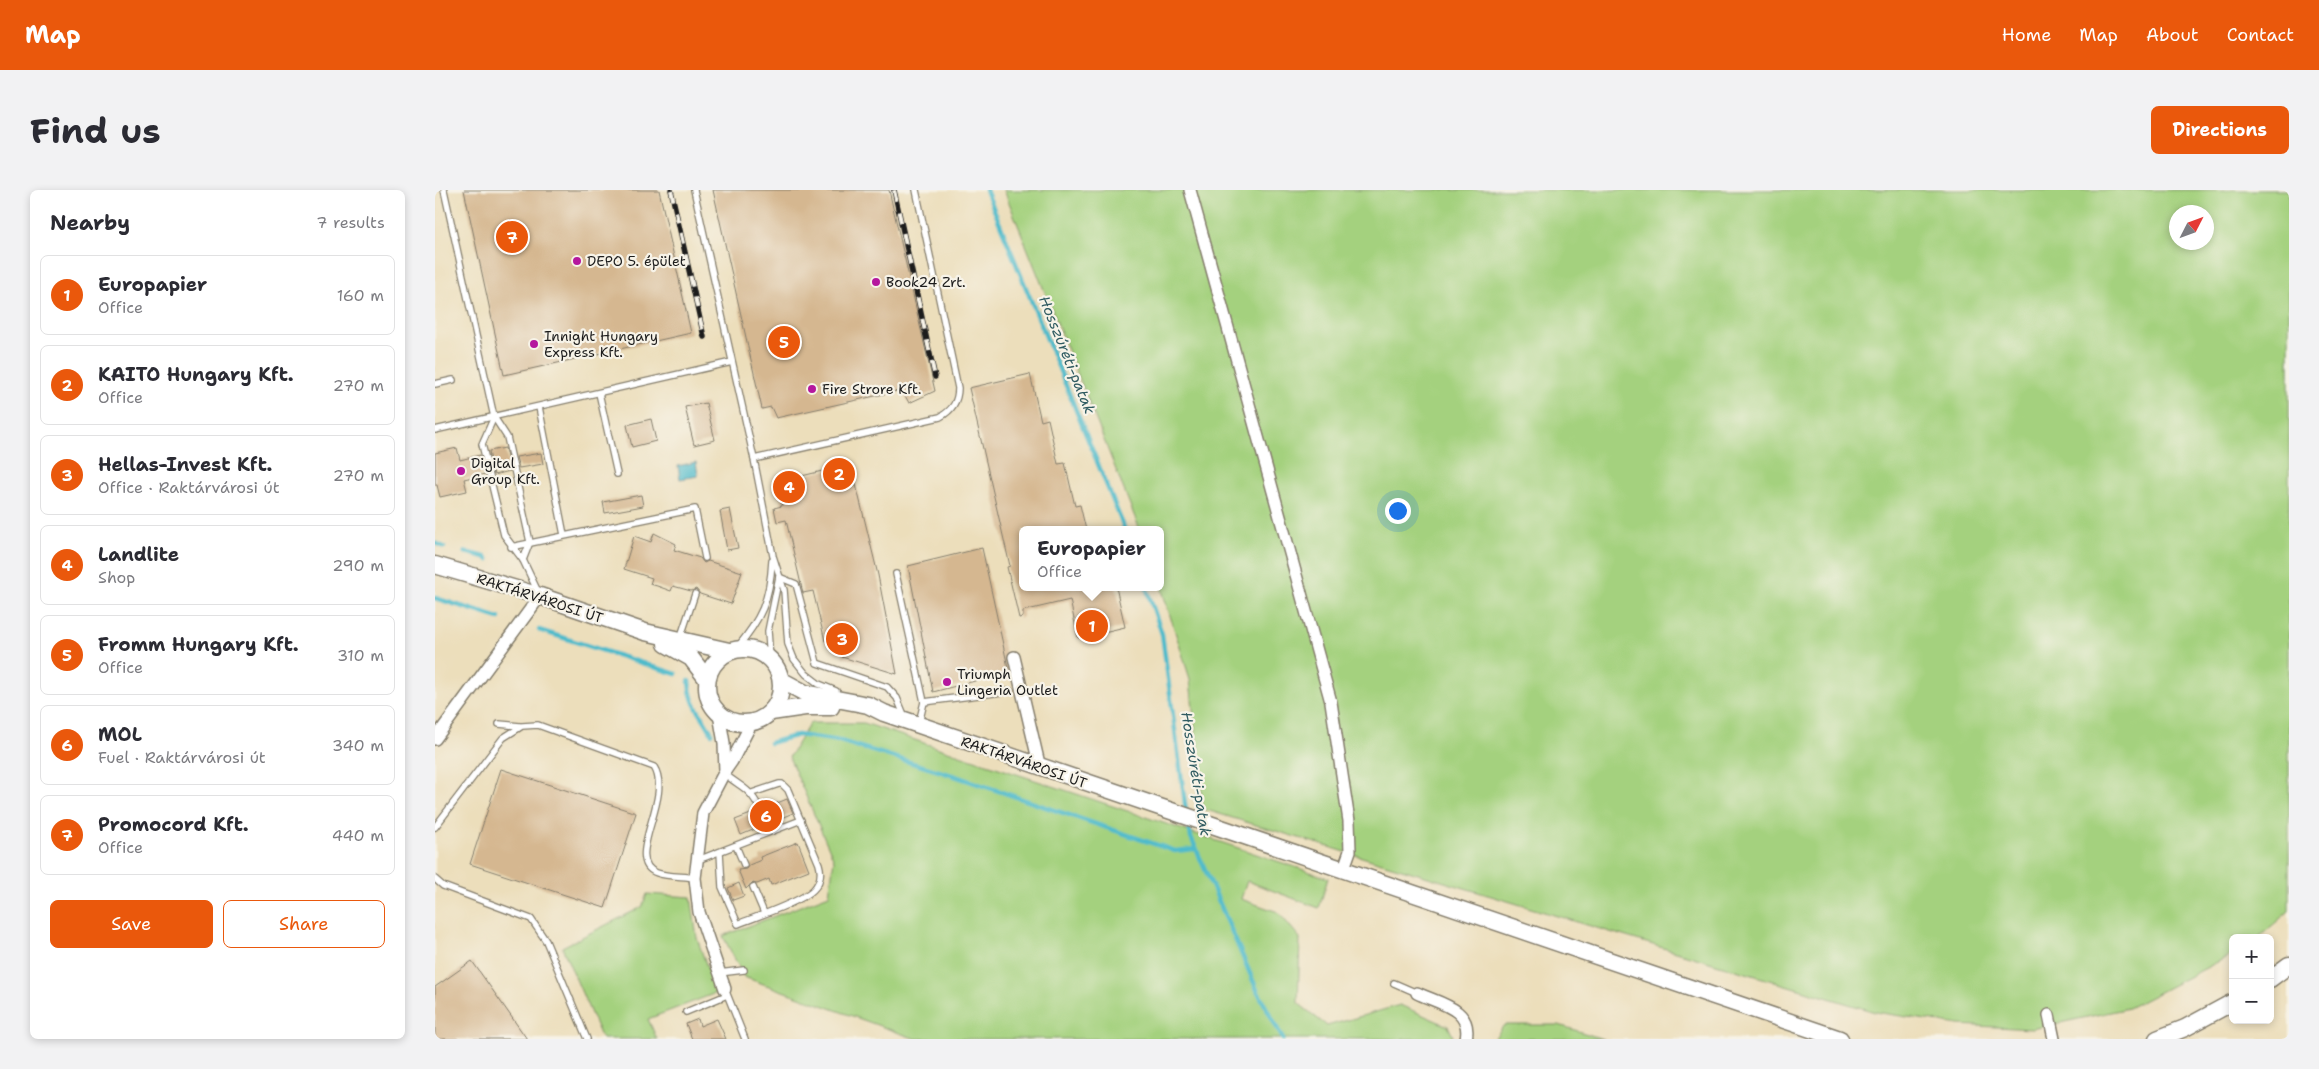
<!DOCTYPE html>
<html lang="en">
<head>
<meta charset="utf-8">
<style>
	:root { --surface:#fff; --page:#f2f2f3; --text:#2b2b33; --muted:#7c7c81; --line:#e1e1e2; --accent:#ea580c }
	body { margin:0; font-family:"Shantell Sans",sans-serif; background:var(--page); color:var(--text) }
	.controls { position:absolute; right:15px; bottom:15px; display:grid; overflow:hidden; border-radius:8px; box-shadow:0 2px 8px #0003 }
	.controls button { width:45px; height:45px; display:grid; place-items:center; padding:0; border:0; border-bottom:1px solid var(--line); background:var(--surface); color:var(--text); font:25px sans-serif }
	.compass { position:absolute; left:1734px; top:15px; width:45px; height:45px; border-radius:50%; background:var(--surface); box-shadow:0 2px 8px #0003; rotate:48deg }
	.you { position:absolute; left:962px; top:320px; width:18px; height:18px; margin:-12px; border:4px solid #fff; border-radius:50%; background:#1a73e8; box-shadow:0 0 0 8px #1a73e833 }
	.badge { display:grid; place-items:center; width:32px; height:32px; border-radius:50%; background:var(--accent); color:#fff; font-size:16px; font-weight:700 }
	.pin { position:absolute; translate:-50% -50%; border:2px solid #fff; box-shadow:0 1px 5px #0006 }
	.popup { position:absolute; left:584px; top:336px; width:145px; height:65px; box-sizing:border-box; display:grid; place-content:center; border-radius:8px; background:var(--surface); filter:drop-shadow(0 1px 4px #0005); font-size:16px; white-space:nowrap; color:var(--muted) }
	.popup b { font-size:19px; color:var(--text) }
	.popup::after { content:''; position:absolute; left:50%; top:100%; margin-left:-10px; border:10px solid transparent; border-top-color:var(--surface) }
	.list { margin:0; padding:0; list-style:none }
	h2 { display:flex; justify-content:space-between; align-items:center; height:65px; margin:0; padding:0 20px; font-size:21px }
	h2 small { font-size:16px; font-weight:400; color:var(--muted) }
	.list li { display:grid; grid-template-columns:32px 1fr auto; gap:15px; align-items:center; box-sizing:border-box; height:80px; margin:0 10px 10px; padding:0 10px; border:1px solid var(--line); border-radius:8px }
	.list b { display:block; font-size:19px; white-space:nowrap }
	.list p { margin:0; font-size:16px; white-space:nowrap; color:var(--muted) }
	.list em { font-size:16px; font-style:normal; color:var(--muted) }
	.actions { display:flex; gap:10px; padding:15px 20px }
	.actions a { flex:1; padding:11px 0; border:1px solid var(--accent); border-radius:8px; text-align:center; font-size:18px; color:var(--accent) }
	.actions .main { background:var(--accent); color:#fff }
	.map { position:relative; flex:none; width:1854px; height:849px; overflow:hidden; border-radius:8px }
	header { display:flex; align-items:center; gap:30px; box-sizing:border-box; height:70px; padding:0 25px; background:var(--accent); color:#fff }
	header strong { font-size:24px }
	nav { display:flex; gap:28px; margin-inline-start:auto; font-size:18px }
	.intro { display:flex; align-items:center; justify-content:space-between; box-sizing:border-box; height:120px; padding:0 30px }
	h1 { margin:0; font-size:35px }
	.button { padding:12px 22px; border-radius:8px; background:var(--accent); color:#fff; font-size:18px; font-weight:700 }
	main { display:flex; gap:30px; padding:0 30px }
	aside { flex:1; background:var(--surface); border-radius:8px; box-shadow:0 2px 8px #0003 }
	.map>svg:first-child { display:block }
	.green { fill:#a4d17e; stroke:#60764d; fill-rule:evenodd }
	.water { fill:#50bbcb; stroke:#366c74 }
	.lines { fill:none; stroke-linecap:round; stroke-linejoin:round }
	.stream { stroke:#50bbcb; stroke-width:4.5 }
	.building { fill:#d5b790 }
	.lane-casing { stroke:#847d6c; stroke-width:8 }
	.street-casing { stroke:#847d6c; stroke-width:14 }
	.secondary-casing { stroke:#847d6c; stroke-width:19 }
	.lane { stroke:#fff; stroke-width:5.5 }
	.street { stroke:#fff; stroke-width:11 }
	.secondary { stroke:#fff; stroke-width:16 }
	.rail-casing { stroke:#1c1c1c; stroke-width:5.5 }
	.rail { stroke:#f7f3e8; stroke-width:4; stroke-dasharray:11; stroke-linecap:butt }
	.poi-dot { fill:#b5179e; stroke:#f7f3e8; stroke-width:2 }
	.labels { text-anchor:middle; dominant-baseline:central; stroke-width:4.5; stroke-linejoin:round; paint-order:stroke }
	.poi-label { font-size:14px; fill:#1c1c1c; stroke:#f7f3e8; text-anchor:start }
	.street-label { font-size:14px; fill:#1c1c1c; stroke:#f7f3e8 }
	.water-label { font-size:15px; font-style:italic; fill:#315c62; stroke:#f7f3e8 }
</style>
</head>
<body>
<header>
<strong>Map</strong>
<nav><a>Home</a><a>Map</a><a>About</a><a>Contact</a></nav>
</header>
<div class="intro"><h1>Find us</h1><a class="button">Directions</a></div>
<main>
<aside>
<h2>Nearby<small>7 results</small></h2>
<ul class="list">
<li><span class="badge">1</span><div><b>Europapier</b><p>Office</p></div><em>160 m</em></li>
<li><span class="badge">2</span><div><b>KAITO Hungary Kft.</b><p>Office</p></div><em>270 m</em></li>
<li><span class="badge">3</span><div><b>Hellas-Invest Kft.</b><p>Office · Raktárvárosi út</p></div><em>270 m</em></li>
<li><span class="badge">4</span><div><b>Landlite</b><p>Shop</p></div><em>290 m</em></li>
<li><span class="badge">5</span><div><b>Fromm Hungary Kft.</b><p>Office</p></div><em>310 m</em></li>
<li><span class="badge">6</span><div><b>MOL</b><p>Fuel · Raktárvárosi út</p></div><em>340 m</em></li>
<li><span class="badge">7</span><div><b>Promocord Kft.</b><p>Office</p></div><em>440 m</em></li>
</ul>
<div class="actions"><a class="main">Save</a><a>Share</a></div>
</aside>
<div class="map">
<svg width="1854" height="849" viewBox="0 0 1854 849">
	<rect width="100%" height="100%" fill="#f7f3e8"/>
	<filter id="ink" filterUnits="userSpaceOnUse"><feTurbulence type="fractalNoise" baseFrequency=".02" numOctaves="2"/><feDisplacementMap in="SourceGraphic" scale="10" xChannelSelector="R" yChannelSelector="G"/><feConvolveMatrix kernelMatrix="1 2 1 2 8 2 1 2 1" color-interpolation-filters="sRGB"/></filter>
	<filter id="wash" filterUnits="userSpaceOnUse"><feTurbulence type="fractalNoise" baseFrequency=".0096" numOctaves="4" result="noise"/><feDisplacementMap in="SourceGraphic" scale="20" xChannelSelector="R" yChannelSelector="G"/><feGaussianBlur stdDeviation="1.12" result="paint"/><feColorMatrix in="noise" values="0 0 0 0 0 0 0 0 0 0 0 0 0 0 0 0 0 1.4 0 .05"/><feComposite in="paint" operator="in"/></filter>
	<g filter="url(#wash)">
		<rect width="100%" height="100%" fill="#ecdebb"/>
		<g class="green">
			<path d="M569 0H1854V721L1823 748H1798V764L1694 818 1597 839 1524 835 1440 822 768 619 755 489 726 397V340H705ZM1742 22H1772V52H1742Z"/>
			<path d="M375 533H429L893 688 884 718 812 691 806 709 843 722 865 748 863 813 892 836 965 815 1013 836 1018 846 1016 849H481L309 787 288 746 394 705 399 670 354 567Z"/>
			<path d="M212 704 256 707 262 748 281 803 213 829 222 849H167L127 757 207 717Z"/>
			<path d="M1069 835H1124L1168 849H1059Z"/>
		</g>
		<path class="water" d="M261 272 263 286 245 289 243 276Z"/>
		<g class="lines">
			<g class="stream">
				<path d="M551 0 690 340"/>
				<path d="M0 353 9 357"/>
				<path d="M30 362 50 367 53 370"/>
				<path d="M711 397 727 444 751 621"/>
				<path d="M0 408 64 428"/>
				<path d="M104 440 241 484"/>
				<path d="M254 491C256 518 267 522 277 544"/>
				<path d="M335 553 363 545 405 551 517 585 740 661 761 659"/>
				<path d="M753 631 756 647 823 802 848 849"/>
			</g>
		</g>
		<g id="blocks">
			<g class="building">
				<path d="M29 0H224L256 143 69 185Z"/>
				<path d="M278 0H454L500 201 474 213 467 200 341 228 336 217 327 219Z"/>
				<path d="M595 184 606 231 613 229 623 274 630 273 640 316 645 315 651 340H588V397H681L690 437 643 448 635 410 588 421V427L584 428 572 377 575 376 534 198Z"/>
				<path d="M271 213 280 250 259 255 250 217Z"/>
				<path d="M216 229 221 251 197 257 192 235Z"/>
				<path d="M22 258 25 270 45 265 50 284 29 289 32 301 5 307 2 295H0V263Z"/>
				<path d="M70 258 75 281 59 285 54 261Z"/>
				<path d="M106 263 108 274 84 278 81 267Z"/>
				<path d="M416 274 443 385 462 484 407 467 409 458 390 451 378 401 368 403 351 330 342 332 339 318 347 316 342 292Z"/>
				<path d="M206 305 208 316 170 323 168 312Z"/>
				<path d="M295 319 303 358 292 360 285 321Z"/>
				<path d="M219 343 241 354 239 360 265 368 269 373 273 371 307 382 296 414 265 404 261 399 256 401 238 396 236 401 222 396 215 394 217 388 189 379 199 346 216 352Z"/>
				<path d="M547 358 574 482 498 502 473 376Z"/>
				<path d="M66 579 201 623 170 718 35 674Z"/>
				<path d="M352 609 358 623 306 645 300 630 321 622 327 623 330 618Z"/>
				<path d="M363 652 374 680 336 695 334 689 322 694 317 693 311 699 303 680 311 679 314 675 326 670 325 667Z"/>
				<path d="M304 693 309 706 298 710 293 698Z"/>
				<path d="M37 771 92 849H0V797Z"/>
				<path d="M263 829 265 836 282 829 291 849H257L251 834Z"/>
			</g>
		</g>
	</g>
	<g filter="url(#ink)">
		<use href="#blocks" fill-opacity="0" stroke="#847d6c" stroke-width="1"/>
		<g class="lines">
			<g class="lane-casing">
				<g id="lane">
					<path d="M9 0 59 227 72 247 95 352 88 370"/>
					<path d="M259 0 319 269 338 366 349 400 353 454 359 469 371 484 384 494 401 501"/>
					<path d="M0 194 18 190"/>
					<path d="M164 203 182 284"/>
					<path d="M104 217 129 345"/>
					<path d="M59 227 47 254 69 345 88 370 103 402"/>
					<path d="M0 240 297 172"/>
					<path d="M319 269 505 227C518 220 523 211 523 198L481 0"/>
					<path d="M76 357 260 319 270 368"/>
					<path d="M461 384 489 512 484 533"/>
					<path d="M344 387 361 394 382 473 452 497 462 508 470 527"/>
					<path d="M245 449 260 404"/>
					<path d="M301 459C326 429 335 410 337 371"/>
					<path d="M335 469 333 441 344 387"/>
					<path d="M489 512 575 501"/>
					<path d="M64 534 85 536"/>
					<path d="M289 583C305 598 313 595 325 619"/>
					<path d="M0 637 68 548 87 536 103 535 219 577C239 608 187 671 222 683 233 687 249 686 260 688"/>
					<path d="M301 656 309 675"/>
					<path d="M285 662 287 697 303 734C320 727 366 712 378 700 385 693 387 684 384 674L353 600 347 594H344L317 603"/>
					<path d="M263 670 366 630"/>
					<path d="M0 689 8 696 96 729 111 751 152 849"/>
					<path d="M318 697 329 723"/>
					<path d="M284 783 309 780"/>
					<path d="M959 793 982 803"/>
					<path d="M290 799 310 849"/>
					<path d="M251 822 292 805"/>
				</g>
			</g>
			<g class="street-casing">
				<g id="street">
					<path d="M755 0 896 512 914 631 915 661 908 681"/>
					<path d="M579 467 605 578"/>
					<path d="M284 524 289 553 290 581"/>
					<path d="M0 549 105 406"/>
					<path d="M290 581 297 571 317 532"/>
					<path d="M289 583 268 623 260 688 264 722 290 799"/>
					<path d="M982 803C1002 813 1038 818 1031 849"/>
					<path d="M1614 825 1619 849"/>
				</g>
			</g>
			<g class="secondary-casing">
				<g id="secondary">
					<path d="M0 375 105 406 210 442 294 461"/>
					<path d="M231 454 256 468 272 489"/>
					<circle cx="309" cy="496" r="37"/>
					<path d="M346 490 370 503 433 515 449 523 1405 849"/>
					<path d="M336 522 370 517H396"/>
					<path d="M1835 789 1854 775"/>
					<path d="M1722 849 1750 838 1798 812"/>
				</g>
			</g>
			<use href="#lane" class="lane"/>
			<use href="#street" class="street"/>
			<use href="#secondary" class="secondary"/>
			<g class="rail-casing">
				<g id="rail">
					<path d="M236 0 269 147"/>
					<path d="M459 0 500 187"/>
				</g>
			</g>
			<use href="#rail" class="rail"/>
		</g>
	</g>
	<g class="poi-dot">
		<circle cx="142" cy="71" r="5"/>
		<circle cx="441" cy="92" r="5"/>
		<circle cx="99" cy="154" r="5"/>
		<circle cx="377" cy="199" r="5"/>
		<circle cx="26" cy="281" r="5"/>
		<circle cx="512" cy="492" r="5"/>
	</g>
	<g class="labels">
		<g class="poi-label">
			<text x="152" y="71">DEPO 5. épület</text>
			<text x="451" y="92">Book24 Zrt.</text>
			<text x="109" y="146">Innight Hungary<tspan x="109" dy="16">Express Kft.</tspan></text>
			<text x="387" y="199">Fire Strore Kft.</text>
			<text x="36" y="273">Digital<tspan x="36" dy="16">Group Kft.</tspan></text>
			<text x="522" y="484">Triumph<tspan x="522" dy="16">Lingeria Outlet</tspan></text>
		</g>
		<g class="street-label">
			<text transform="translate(105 408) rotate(18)">RAKTÁRVÁROSI ÚT</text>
			<text transform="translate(589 572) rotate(19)">RAKTÁRVÁROSI ÚT</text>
		</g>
		<g class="water-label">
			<text transform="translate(632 165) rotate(68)">Hosszúréti-patak</text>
			<text transform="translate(761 584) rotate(81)">Hosszúréti-patak</text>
		</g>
	</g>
</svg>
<div class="controls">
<button>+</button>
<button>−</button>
</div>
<svg class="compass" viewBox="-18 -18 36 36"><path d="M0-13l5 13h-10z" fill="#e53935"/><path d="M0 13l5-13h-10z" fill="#7c7c81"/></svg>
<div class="you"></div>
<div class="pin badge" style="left:657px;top:436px">1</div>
<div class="popup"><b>Europapier</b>Office</div>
<div class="pin badge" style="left:404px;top:284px">2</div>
<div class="pin badge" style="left:407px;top:449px">3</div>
<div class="pin badge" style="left:354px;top:297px">4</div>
<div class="pin badge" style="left:349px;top:152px">5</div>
<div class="pin badge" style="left:331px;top:626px">6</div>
<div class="pin badge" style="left:77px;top:47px">7</div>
</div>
</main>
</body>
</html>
